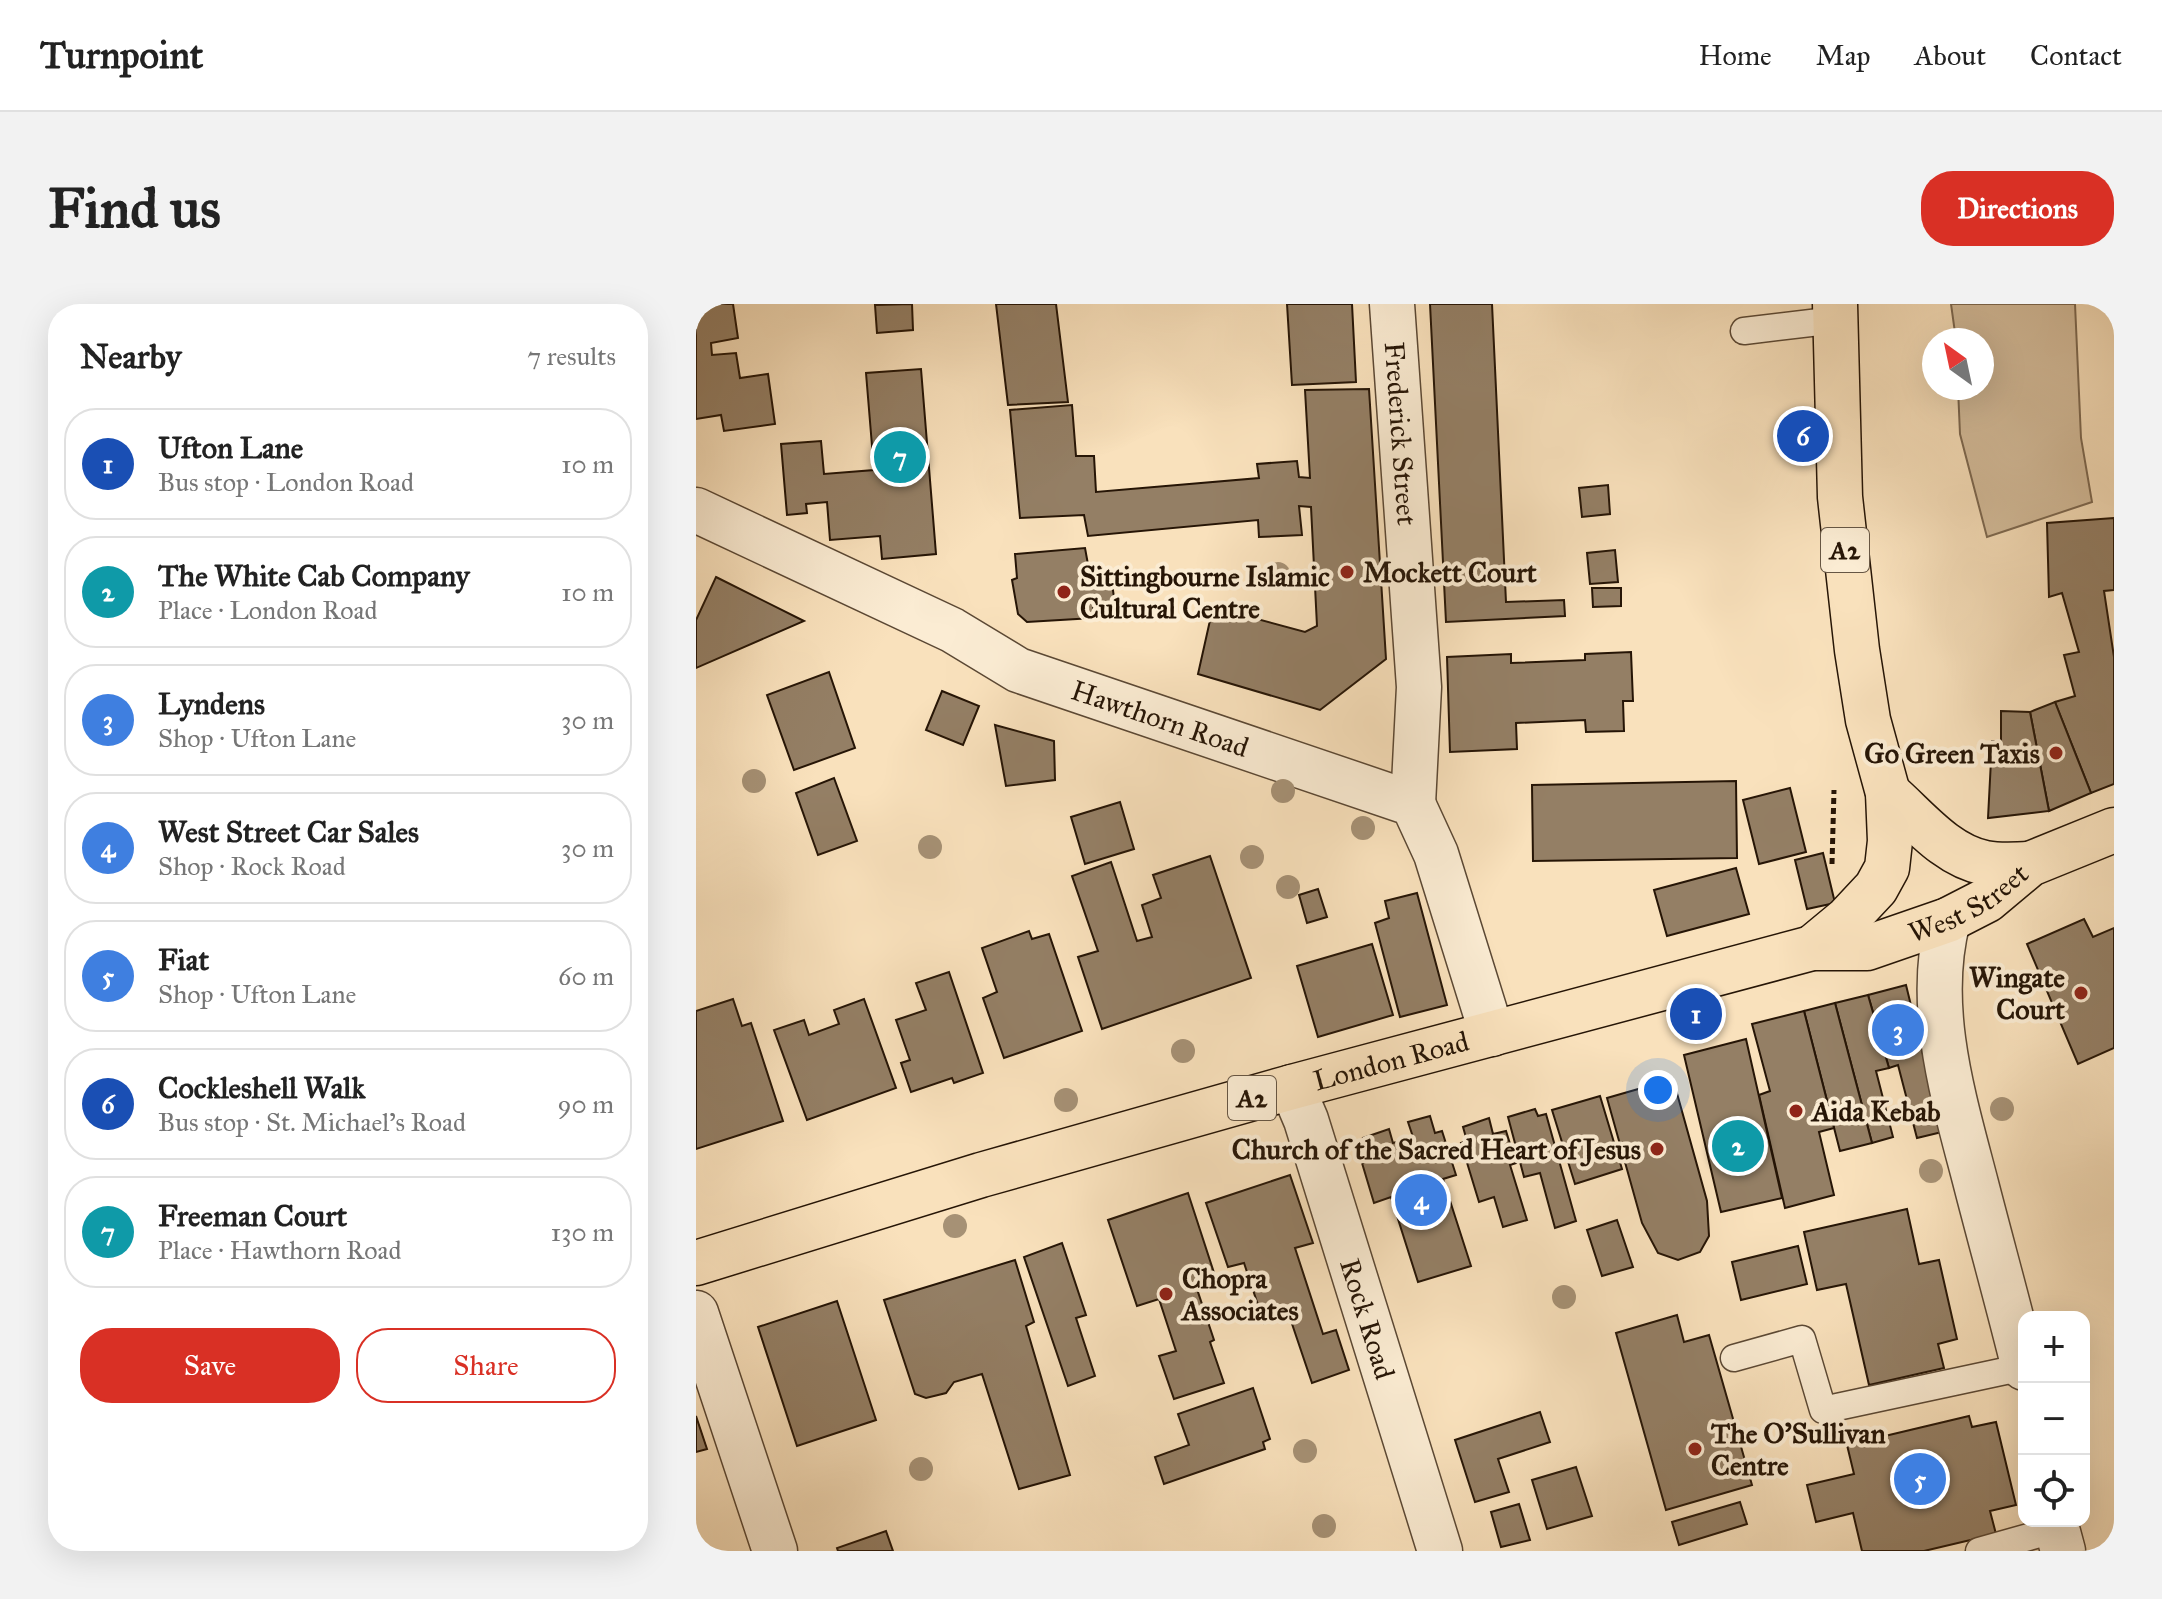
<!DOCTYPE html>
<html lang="en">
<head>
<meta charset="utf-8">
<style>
	:root { --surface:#fff; --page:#f2f2f2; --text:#222; --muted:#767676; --line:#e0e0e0; --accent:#d93025 }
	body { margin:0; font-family:"IM FELL Great Primer",serif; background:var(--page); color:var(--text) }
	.controls { position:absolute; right:24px; bottom:24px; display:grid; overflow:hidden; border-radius:16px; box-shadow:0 8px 32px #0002 }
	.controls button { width:72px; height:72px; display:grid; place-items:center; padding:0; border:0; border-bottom:2px solid var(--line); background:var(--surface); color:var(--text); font:40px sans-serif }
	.compass { position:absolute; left:1226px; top:24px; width:72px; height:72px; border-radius:50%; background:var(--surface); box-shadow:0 8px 32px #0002; rotate:327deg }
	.you { position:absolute; left:962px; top:786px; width:28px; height:28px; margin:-20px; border:6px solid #fff; border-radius:50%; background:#1a73e8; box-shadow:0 0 0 12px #1a73e833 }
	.badge { display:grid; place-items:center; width:52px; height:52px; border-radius:50%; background:var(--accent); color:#fff; font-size:26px; font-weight:700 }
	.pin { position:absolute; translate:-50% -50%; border:4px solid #fff; box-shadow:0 2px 8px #0006 }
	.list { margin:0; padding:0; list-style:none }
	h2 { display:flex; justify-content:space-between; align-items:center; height:104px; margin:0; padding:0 32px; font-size:34px }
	h2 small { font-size:26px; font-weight:400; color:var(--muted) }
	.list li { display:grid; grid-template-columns:52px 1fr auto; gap:24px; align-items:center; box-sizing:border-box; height:112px; margin:0 16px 16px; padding:0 16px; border:2px solid var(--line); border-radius:32px }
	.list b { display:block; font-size:30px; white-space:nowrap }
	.list p { margin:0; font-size:26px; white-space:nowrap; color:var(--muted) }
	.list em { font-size:26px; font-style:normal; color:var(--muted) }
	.actions { display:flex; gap:16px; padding:24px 32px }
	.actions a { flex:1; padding:18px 0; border:2px solid var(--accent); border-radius:32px; text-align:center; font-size:28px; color:var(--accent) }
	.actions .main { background:var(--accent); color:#fff }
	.icon { flex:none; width:44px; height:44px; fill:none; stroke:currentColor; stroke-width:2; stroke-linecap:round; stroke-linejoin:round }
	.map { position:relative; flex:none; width:1418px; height:1247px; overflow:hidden; border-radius:32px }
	header { display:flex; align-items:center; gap:48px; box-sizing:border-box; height:112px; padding:0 40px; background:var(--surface); border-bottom:2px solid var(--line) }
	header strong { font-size:38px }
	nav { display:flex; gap:44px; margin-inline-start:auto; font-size:28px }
	.intro { display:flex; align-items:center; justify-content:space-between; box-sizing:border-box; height:192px; padding:0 48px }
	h1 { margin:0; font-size:56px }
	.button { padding:20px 36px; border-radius:32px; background:var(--accent); color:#fff; font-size:28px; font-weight:700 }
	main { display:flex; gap:48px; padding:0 48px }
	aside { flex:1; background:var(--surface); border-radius:32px; box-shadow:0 8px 32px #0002 }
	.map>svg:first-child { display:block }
	.green { fill:#d5be9d; stroke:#7e6a52; stroke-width:2 }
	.building { fill:#947f65; stroke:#261506; stroke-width:2 }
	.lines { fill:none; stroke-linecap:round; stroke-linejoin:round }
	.lane-casing { stroke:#5b4834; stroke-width:29 }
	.street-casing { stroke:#5b4834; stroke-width:47 }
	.primary-casing { stroke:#261506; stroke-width:47 }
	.path { stroke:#261506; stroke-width:5; stroke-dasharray:6 4; stroke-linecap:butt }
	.lane { stroke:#fbecd3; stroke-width:26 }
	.street { stroke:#fbecd3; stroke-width:44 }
	.primary { stroke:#f9e1bc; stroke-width:44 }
	.tree { fill:#a69175 }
	.poi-dot { fill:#8f2418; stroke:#fbecd3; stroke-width:3 }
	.labels { text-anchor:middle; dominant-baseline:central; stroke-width:8; stroke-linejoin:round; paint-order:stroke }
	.shield { fill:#fbecd3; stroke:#665644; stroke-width:2 }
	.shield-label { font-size:26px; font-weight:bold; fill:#261506 }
	.street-label { font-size:28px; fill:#261506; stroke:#fbecd3 }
	.poi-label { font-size:28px; font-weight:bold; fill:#261506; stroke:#fbecd3; text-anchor:start }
</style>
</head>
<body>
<header>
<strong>Turnpoint</strong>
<nav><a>Home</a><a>Map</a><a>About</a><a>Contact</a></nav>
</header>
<div class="intro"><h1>Find us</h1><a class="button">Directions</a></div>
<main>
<aside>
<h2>Nearby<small>7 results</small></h2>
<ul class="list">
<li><span class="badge" style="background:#1a4fb4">1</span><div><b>Ufton Lane</b><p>Bus stop · London Road</p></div><em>10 m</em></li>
<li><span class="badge" style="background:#0f9aa8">2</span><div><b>The White Cab Company</b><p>Place · London Road</p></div><em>10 m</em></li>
<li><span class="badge" style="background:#3f7fe0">3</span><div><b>Lyndens</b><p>Shop · Ufton Lane</p></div><em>30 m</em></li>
<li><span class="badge" style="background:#3f7fe0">4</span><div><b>West Street Car Sales</b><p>Shop · Rock Road</p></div><em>30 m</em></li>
<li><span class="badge" style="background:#3f7fe0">5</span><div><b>Fiat</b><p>Shop · Ufton Lane</p></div><em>60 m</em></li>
<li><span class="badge" style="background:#1a4fb4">6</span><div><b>Cockleshell Walk</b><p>Bus stop · St. Michael's Road</p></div><em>90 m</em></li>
<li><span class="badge" style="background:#0f9aa8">7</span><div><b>Freeman Court</b><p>Place · Hawthorn Road</p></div><em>130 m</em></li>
</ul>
<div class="actions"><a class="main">Save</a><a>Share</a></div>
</aside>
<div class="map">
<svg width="1418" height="1247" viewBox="0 0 1418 1247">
	<rect width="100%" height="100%" fill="#f9e1bc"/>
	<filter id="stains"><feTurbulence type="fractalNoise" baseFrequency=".0025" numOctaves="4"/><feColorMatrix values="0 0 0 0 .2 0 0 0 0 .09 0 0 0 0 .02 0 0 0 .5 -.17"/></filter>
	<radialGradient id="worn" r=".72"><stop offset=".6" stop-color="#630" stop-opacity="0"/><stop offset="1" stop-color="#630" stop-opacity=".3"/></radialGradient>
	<path class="green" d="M1255 0H1379L1385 134 1396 198 1291 233 1264 130 1262 84H1286V36H1260Z"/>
	<g class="building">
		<path d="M0 0H37L42 34 15 39 16 51 40 49 44 74 72 70 79 120 28 127 25 111 0 115Z"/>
		<path d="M216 0 217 26 181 29 179 1Z"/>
		<path d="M300 0H360L372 98 312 101Z"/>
		<path d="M591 0H656L660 78 596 81Z"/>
		<path d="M734 0H796L810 298 868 296 869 312 750 318Z"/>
		<path d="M225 65 240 250 186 255 184 232 134 236 131 198 110 200 111 209 91 211 85 140 125 137 128 170 178 166 170 69Z"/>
		<path d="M673 85 690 355 624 406 502 370 517 303 609 328 621 322 615 203 603 202 606 231 563 233 562 216 392 232 388 211 324 214 314 106 376 101 380 152H398L400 188 563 174 561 160 601 157 603 173 614 174 609 86Z"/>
		<path d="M912 181 914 210 886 213 883 184Z"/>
		<path d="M1418 214V286L1408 287 1418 353V480L1395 489 1359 398 1379 392 1368 351 1383 348 1366 289 1353 293 1351 219Z"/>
		<path d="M389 244 393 266 414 264 419 301 397 304V314L331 318 322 310 316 276 321 274 319 250Z"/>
		<path d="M919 246 922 278 894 280 891 249Z"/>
		<path d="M20 273 108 317 0 364V316Z"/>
		<path d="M896 284H925V302L897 303Z"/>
		<path d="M935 348 937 397H927L928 427 890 428 889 416 820 419 821 445 754 448 751 353 815 350V359L889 356V350Z"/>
		<path d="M133 368 159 444 98 466 71 391Z"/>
		<path d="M246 387 283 402 267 441 230 426Z"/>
		<path d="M1359 398 1395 489 1353 507 1334 408Z"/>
		<path d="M1305 407 1334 408 1353 507 1292 514 1296 437 1305 438Z"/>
		<path d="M299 421 358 437 359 476 310 482Z"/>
		<path d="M138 474 161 537 122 551 100 489Z"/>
		<path d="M1040 477 1041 554 837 557 836 481Z"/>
		<path d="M1094 484 1110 548 1063 560 1047 496Z"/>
		<path d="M424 498 438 545 389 560 375 513Z"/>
		<path d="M1127 549 1139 599 1111 605 1099 556Z"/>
		<path d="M514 552 555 674 406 725 382 653 402 647 376 572 415 558 441 637 456 633 446 601 465 594 457 571Z"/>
		<path d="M1040 564 1053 610 971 632 958 586Z"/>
		<path d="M622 585 631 613 611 619 603 591Z"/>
		<path d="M721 589 751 701 704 713 679 619 693 614 689 597Z"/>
		<path d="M1388 615 1397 633 1418 624V744L1382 760 1331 640Z"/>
		<path d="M333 627 336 635 353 630 386 727 308 754 287 694 301 688 286 644Z"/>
		<path d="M676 640 697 711 622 733 601 662Z"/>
		<path d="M253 668 287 769 258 779 256 774 215 788 205 759 214 756 200 716 230 706 220 679Z"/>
		<path d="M1210 681 1246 828 1221 834 1202 761 1193 764 1172 691Z"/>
		<path d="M1172 691 1193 764 1180 767 1197 833 1176 839 1139 699Z"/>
		<path d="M37 695 46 722 55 719 87 817 0 845V707Z"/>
		<path d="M168 695 200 784 111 816 78 726 108 716 113 731 143 720 138 706Z"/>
		<path d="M1139 699 1176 839 1144 847 1108 707Z"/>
		<path d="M1108 707 1138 824 1123 828 1138 891 1089 904 1063 791 1074 787 1056 720Z"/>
		<path d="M1050 735 1086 894 1025 908 988 751Z"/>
		<path d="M977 775 1011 897 1013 932 1004 948 982 956 962 949 946 919 911 794Z"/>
		<path d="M904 792 926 865 879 880 856 806Z"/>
		<path d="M839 805 842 812 850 810 880 917 859 924 844 869 828 873 812 813Z"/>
		<path d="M734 812 739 829 746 827 760 871 747 875 775 962 722 978 695 893 678 899 666 859 674 857 667 834 693 825 697 839 717 833 712 818Z"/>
		<path d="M793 814 797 830 810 827 820 859 814 861 831 916 807 923 798 893 783 898 765 839 771 837 767 823Z"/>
		<path d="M594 871 617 939 599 944 627 1030 640 1026 653 1066 616 1079 593 1011 568 1019 548 959 532 963 510 899Z"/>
		<path d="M492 889 521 978 501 985 518 1036 514 1038 528 1079 478 1095 463 1052 480 1047 463 995 441 1002 412 916Z"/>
		<path d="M1211 905 1223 960 1243 956 1261 1035 1242 1040 1248 1064 1173 1081 1150 980 1121 986 1108 928Z"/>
		<path d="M921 916 937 963 906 972 891 926Z"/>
		<path d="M366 939 390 1011 380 1014 399 1072 372 1082 328 953Z"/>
		<path d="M1102 942 1111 980 1045 996 1036 958Z"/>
		<path d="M319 956 338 1018 330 1022 374 1171 323 1185 286 1070 258 1078 250 1089 230 1094 219 1090 188 996Z"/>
		<path d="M141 997 180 1116 101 1142 62 1023Z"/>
		<path d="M981 1011 988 1038 1013 1031 1056 1181 970 1206 920 1029Z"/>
		<path d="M557 1084 574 1135 567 1138 569 1145 468 1180 459 1153 493 1141 482 1110Z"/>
		<path d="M844 1108 854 1138 802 1155 813 1188 779 1198 759 1136Z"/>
		<path d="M0 1112 11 1145 0 1148Z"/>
		<path d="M1273 1112 1276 1123 1300 1118 1320 1201 1294 1207 1300 1230 1228 1247H1166L1157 1209 1120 1218 1111 1181 1158 1170 1151 1141Z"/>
		<path d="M880 1163 896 1212 851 1225 836 1176Z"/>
		<path d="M1044 1198 1051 1220 983 1241 976 1218Z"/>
		<path d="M823 1200 834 1236 805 1243 795 1208Z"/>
		<path d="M190 1227 197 1247H142L141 1244Z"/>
	</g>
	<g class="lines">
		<g class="lane-casing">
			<g id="lane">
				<path d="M1048 27 1140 16"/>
				<path d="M1038 1054 1106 1035 1127 1106 1328 1063"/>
				<path d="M1283 1247 1361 1225"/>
			</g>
		</g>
		<g class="street-casing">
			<g id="street">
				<path id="s1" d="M696 0 723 383 717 500"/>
				<path id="s2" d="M0 206 256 326 322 366 717 500 740 550 796 730"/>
				<path d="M1252 616C1229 704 1258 795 1280 880 1296 942 1313 1003 1328 1064"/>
				<path id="s3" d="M596 783 610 816 744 1247"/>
				<path d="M0 1009 79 1247"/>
				<path d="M1359 1217 1367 1247"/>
			</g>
		</g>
		<g class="primary-casing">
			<g id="primary">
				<path d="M1192 489C1221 514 1249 551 1289 559 1303 562 1319 561 1334 560"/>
				<path d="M1116 644 1151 615 1180 584 1191 564 1194 537 1192 489 1172 416 1161 346 1144 193 1139 0"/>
				<path id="s4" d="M0 959 285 871 596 783 1116 644H1171L1252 616 1291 596 1334 560 1418 526"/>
			</g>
		</g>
		<path class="path" d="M1136 560 1138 486"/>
		<use href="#lane" class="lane"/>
		<use href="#street" class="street"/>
		<use href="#primary" class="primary"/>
	</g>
	<g class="tree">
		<circle cx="582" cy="270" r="12"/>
		<circle cx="58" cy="477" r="12"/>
		<circle cx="587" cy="487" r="12"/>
		<circle cx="667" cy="524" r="12"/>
		<circle cx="234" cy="543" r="12"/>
		<circle cx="556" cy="553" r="12"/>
		<circle cx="592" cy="583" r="12"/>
		<circle cx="487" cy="747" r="12"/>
		<circle cx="370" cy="796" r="12"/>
		<circle cx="1306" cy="805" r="12"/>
		<circle cx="1235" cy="867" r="12"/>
		<circle cx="259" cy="922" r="12"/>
		<circle cx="868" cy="993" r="12"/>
		<circle cx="609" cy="1147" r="12"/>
		<circle cx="225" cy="1165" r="12"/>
		<circle cx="628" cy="1222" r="12"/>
	</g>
	<g class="poi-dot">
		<circle cx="651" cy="268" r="8"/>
		<circle cx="368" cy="288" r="8"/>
		<circle cx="1360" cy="449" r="8"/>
		<circle cx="1385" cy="689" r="8"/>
		<circle cx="1100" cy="807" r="8"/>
		<circle cx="961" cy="845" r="8"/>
		<circle cx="470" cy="990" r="8"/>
		<circle cx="999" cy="1145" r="8"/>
	</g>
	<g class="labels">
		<g class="shield">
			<rect x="1125" y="224" width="48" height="44" rx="6"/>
			<rect x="532" y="772" width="48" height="44" rx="6"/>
		</g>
		<g class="shield-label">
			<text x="1149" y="246">A2</text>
			<text x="556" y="794">A2</text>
		</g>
		<g class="street-label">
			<text stroke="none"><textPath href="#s1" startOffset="130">Frederick Street</textPath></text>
			<text stroke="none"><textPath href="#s2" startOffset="510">Hawthorn Road</textPath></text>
			<text stroke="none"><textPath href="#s4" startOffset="1326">West Street</textPath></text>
			<text stroke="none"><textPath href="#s4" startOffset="724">London Road</textPath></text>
			<text stroke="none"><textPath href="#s3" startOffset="244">Rock Road</textPath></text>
		</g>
		<g class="poi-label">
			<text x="667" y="268">Mockett Court</text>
			<text x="384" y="272">Sittingbourne Islamic<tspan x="384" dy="32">Cultural Centre</tspan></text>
			<text x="1344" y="449" text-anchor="end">Go Green Taxis</text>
			<text x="1369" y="673" text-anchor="end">Wingate<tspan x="1369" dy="32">Court</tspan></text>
			<text x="1116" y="807">Aida Kebab</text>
			<text x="945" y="845" text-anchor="end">Church of the Sacred Heart of Jesus</text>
			<text x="486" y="974">Chopra<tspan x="486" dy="32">Associates</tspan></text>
			<text x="1015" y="1129">The O'Sullivan<tspan x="1015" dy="32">Centre</tspan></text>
		</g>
	</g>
	<rect width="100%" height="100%" filter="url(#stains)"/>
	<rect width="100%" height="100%" fill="url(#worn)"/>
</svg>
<div class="controls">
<button>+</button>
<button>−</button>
<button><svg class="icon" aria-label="locate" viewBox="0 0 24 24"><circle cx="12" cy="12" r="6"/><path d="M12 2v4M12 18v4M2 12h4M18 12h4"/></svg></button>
</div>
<svg class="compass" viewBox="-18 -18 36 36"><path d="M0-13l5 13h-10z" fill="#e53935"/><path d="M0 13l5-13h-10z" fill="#767676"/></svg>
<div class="you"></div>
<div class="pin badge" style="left:1000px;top:710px;background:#1a4fb4">1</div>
<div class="pin badge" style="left:1042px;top:842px;background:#0f9aa8">2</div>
<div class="pin badge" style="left:1202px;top:726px;background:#3f7fe0">3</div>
<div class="pin badge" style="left:725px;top:896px;background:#3f7fe0">4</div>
<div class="pin badge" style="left:1224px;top:1175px;background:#3f7fe0">5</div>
<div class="pin badge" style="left:1107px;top:132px;background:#1a4fb4">6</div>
<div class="pin badge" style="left:204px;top:153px;background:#0f9aa8">7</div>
</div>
</main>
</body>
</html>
